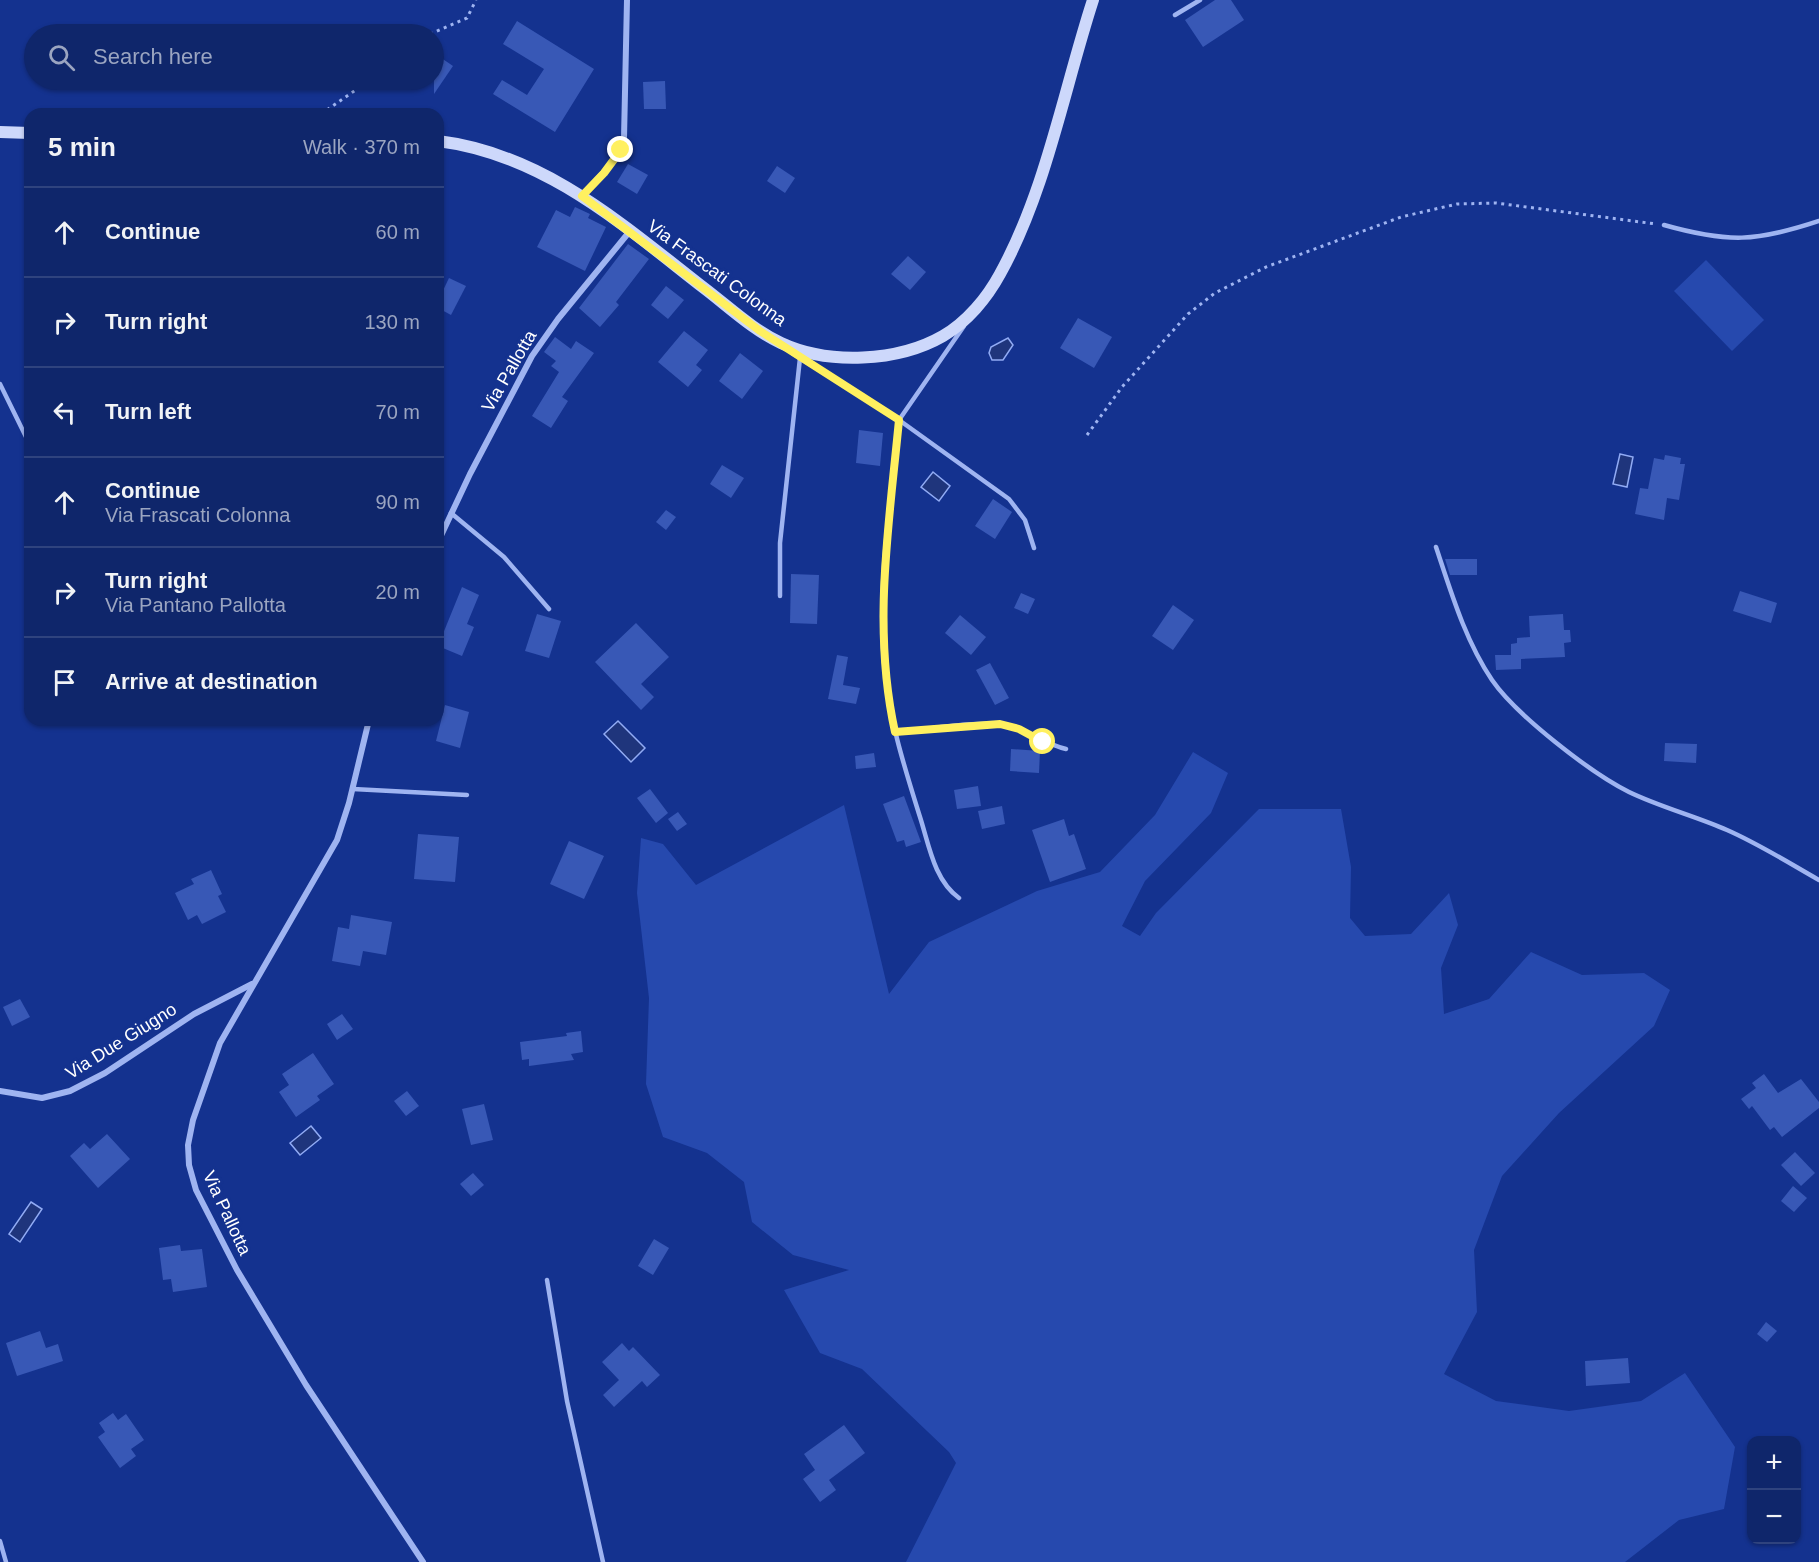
<!DOCTYPE html>
<html lang="en">
<head>
<meta charset="utf-8">
<style>
	:root { --surface:#0f266b; --page:#1d3273; --text:#f1f3f6; --muted:#9ba5c1; --line:#2f437e }
	body { margin:0; font-family:Arial,sans-serif; background:var(--page); color:var(--text) }
	.controls { position:absolute; right:18px; bottom:18px; display:grid; overflow:hidden; border-radius:12px; box-shadow:0 2px 4px #0004 }
	.controls button { width:54px; height:54px; display:grid; place-items:center; padding:0; border:0; border-bottom:2px solid var(--line); background:var(--surface); color:var(--text); font:30px sans-serif }
	.stop { position:absolute; width:18px; height:18px; margin:-14px; border:4px solid #fff05f; border-radius:50%; background:#fff }
	.stop.end { background:#fff05f; border-color:#fff; box-shadow:0 2px 6px #0008 }
	.list { margin:0; padding:0; list-style:none }
	h2 { display:flex; justify-content:space-between; align-items:center; height:78px; margin:0; padding:0 24px; font-size:26px }
	h2 small { font-size:20px; font-weight:400; color:var(--muted) }
	.list li { display:grid; grid-template-columns:39px 1fr auto; gap:18px; align-items:center; box-sizing:border-box; height:90px; padding:0 24px; border-top:2px solid var(--line) }
	.list b { display:block; font-size:22px; white-space:nowrap }
	.list p { margin:0; font-size:20px; white-space:nowrap; color:var(--muted) }
	.list em { font-size:20px; font-style:normal; color:var(--muted) }
	.icon { flex:none; width:33px; height:33px; fill:none; stroke:currentColor; stroke-width:2; stroke-linecap:round; stroke-linejoin:round }
	.map { position:relative; flex:none; width:1819px; height:1562px; overflow:hidden }
	.search { position:absolute; background:var(--surface); box-shadow:0 2px 4px #0004; left:24px; top:24px; width:420px; height:66px; display:flex; align-items:center; gap:15px; box-sizing:border-box; padding:0 21px; border-radius:33px; color:var(--muted); font-size:22px }
	.panel { position:absolute; background:var(--surface); box-shadow:0 2px 4px #0004; left:24px; top:108px; width:420px; height:618px; border-radius:18px }
	.map>svg:first-child { display:block }
	.green { fill:#2649ae }
	.water { fill:#1f357c; stroke:#91abf4; stroke-width:1.5 }
	.building { fill:#3858b6 }
	.lines { fill:none; stroke-linecap:round; stroke-linejoin:round }
	.path { stroke:#9fb4f1; stroke-width:3; stroke-dasharray:3 4.5; stroke-linecap:butt }
	.lane { stroke:#9fb4f1; stroke-width:4.5 }
	.street { stroke:#9fb4f1; stroke-width:6 }
	.secondary { stroke:#cdd8fb; stroke-width:12 }
	.route { stroke:#fff05f; stroke-width:8 }
	.labels { text-anchor:middle; dominant-baseline:central; stroke-width:6; stroke-linejoin:round; paint-order:stroke }
	.street-label { font-size:18px; fill:#fff; stroke:#14328f }
</style>
</head>
<body>
<div class="map">
<svg width="1819" height="1562" viewBox="0 0 1819 1562">
	<rect width="100%" height="100%" fill="#14328f"/>
	<g class="green">
		<path d="M1706 260 1764 320 1732 351 1674 291Z"/>
		<path d="M1193 752 1228 773 1211 813 1145 881 1122 926 1140 936 1156 913 1259 809H1341L1351 867 1350 918 1365 936 1411 934 1449 893 1458 925 1441 968 1444 1014 1489 999 1531 952 1582 975 1644 973 1670 990 1654 1026 1559 1113 1502 1176 1474 1250 1477 1312 1444 1374 1496 1401 1569 1411 1641 1401 1685 1373 1735 1447 1724 1509 1679 1520 1625 1562H906L956 1463 949 1452 862 1369 820 1353 784 1290 849 1270 793 1255 752 1222 744 1182 707 1153 663 1137 646 1084 649 998 637 893 641 838 663 844 696 885 844 805 889 994 929 942 1037 891 1100 872 1155 815Z"/>
	</g>
	<g class="water">
		<path d="M1008 338 1013 345 1003 360H992L989 353 991 347Z"/>
		<path d="M1620 454 1633 457 1627 487 1613 484Z"/>
		<path d="M933 472 950 486 939 501 921 487Z"/>
		<path d="M618 721 645 748 631 762 604 734Z"/>
		<path d="M311 1126 321 1138 300 1155 290 1143Z"/>
		<path d="M31 1202 42 1209 20 1242 9 1234Z"/>
	</g>
	<g class="building">
		<path d="M1215 0H1231L1244 20 1203 47 1185 20Z"/>
		<path d="M517 21 594 69 555 132 493 94 502 80 527 95 544 69 503 44Z"/>
		<path d="M434 53 453 66 434 94Z"/>
		<path d="M665 81 666 109H644L643 82Z"/>
		<path d="M628 164 648 175 637 194 617 182Z"/>
		<path d="M777 166 795 178 785 193 767 181Z"/>
		<path d="M575 207 590 214 588 218 606 227 585 271 537 247 556 210 570 217Z"/>
		<path d="M628 244 649 259 616 302 619 305 600 327 579 308Z"/>
		<path d="M908 256 926 272 910 290 891 274Z"/>
		<path d="M449 278 466 286 451 315 438 308V301Z"/>
		<path d="M666 286 684 300 668 319 651 305Z"/>
		<path d="M1078 318 1112 337 1094 368 1060 348Z"/>
		<path d="M684 331 708 350 696 365 702 370 688 387 658 362Z"/>
		<path d="M555 337 571 349 576 341 594 353 562 397 568 401 551 428 532 416 559 372 551 366 556 361 544 352Z"/>
		<path d="M740 353 763 371 742 399 719 381Z"/>
		<path d="M859 430 883 433 880 466 856 463Z"/>
		<path d="M1665 455 1681 458 1680 464H1685L1679 500 1667 498 1664 520 1635 514 1640 488 1648 489 1654 458 1664 460Z"/>
		<path d="M722 465 744 478 731 498 710 484Z"/>
		<path d="M993 499 1012 512 995 539 975 526Z"/>
		<path d="M666 510 676 517 666 530 656 522Z"/>
		<path d="M1445 559H1477V575H1450Z"/>
		<path d="M791 574 819 575 817 624 790 623Z"/>
		<path d="M462 587 479 595 467 624 474 627 462 656 438 646Z"/>
		<path d="M1740 591 1777 603 1771 623 1733 611Z"/>
		<path d="M1021 593 1035 599 1028 614 1014 608Z"/>
		<path d="M1173 605 1194 620 1173 650 1152 636Z"/>
		<path d="M537 614 561 621 549 658 525 651Z"/>
		<path d="M1563 614 1564 630H1570L1571 642 1564 643 1565 657 1521 659V669L1496 670 1495 655H1511V644L1517 643V638L1530 637 1529 616Z"/>
		<path d="M960 615 986 637 971 655 945 633Z"/>
		<path d="M636 623 669 657 641 684 654 697 641 710 595 662Z"/>
		<path d="M837 655 848 657 843 685 860 688 856 704 828 699Z"/>
		<path d="M990 663 1009 698 995 705 976 670Z"/>
		<path d="M445 705 469 712 460 748 436 741Z"/>
		<path d="M1665 743 1697 744 1696 763 1664 761Z"/>
		<path d="M1011 749 1040 751 1039 773 1010 771Z"/>
		<path d="M874 753 876 767 856 769 855 756Z"/>
		<path d="M978 786 981 806 957 809 954 790Z"/>
		<path d="M650 789 668 813 656 823 637 798Z"/>
		<path d="M904 796 921 842 906 847 904 840 897 842 883 804Z"/>
		<path d="M1002 806 1005 824 982 829 978 811Z"/>
		<path d="M678 812 687 824 677 831 668 819Z"/>
		<path d="M1064 819 1069 836 1074 834 1086 869 1050 882 1032 830Z"/>
		<path d="M418 834 459 837 455 882 414 879Z"/>
		<path d="M569 841 604 856 584 899 550 884Z"/>
		<path d="M211 870 222 894 218 896 226 912 202 924 197 915 188 920 175 893 194 884 191 879Z"/>
		<path d="M351 915 392 922 386 955 363 951 360 966 332 961 338 927 349 929Z"/>
		<path d="M20 999 30 1017 12 1026 3 1007Z"/>
		<path d="M342 1014 353 1029 337 1040 327 1024Z"/>
		<path d="M581 1031 583 1052 571 1054 574 1060 529 1066V1059L522 1060 520 1042 567 1036 566 1033Z"/>
		<path d="M313 1053 334 1084 317 1096 320 1100 296 1117 279 1092 289 1085 282 1074Z"/>
		<path d="M1764 1074 1778 1093 1801 1079 1819 1102V1108L1782 1137 1774 1127 1770 1130 1752 1106 1749 1109 1741 1099 1756 1088 1752 1083Z"/>
		<path d="M407 1091 419 1106 406 1116 394 1101Z"/>
		<path d="M484 1104 493 1140 471 1145 462 1109Z"/>
		<path d="M107 1134 130 1159 98 1188 70 1156 84 1143 90 1149Z"/>
		<path d="M1795 1152 1815 1173 1801 1186 1781 1165Z"/>
		<path d="M473 1173 484 1185 471 1196 460 1184Z"/>
		<path d="M1793 1186 1807 1198 1794 1212 1781 1201Z"/>
		<path d="M654 1239 669 1248 653 1275 638 1266Z"/>
		<path d="M180 1245 181 1251 202 1249 207 1287 173 1292 171 1279 163 1280 159 1248Z"/>
		<path d="M1766 1322 1777 1331 1767 1342 1757 1334Z"/>
		<path d="M40 1331 46 1348 58 1344 63 1361 17 1376 6 1343Z"/>
		<path d="M622 1343 629 1351 633 1347 660 1375 647 1387 642 1381 614 1407 603 1395 619 1380 602 1362Z"/>
		<path d="M1628 1358 1630 1383 1586 1386 1585 1361Z"/>
		<path d="M113 1413 118 1420 126 1414 144 1440 131 1449 136 1456 120 1468 98 1437 105 1432 99 1423Z"/>
		<path d="M844 1425 865 1453 829 1480 836 1490 820 1502 803 1479 815 1470 804 1454Z"/>
	</g>
	<g class="lines">
		<g class="path">
			<path d="M430 34 467 18 476 0"/>
			<path d="M321 114 370 80"/>
			<path d="M1087 435 1122 387 1188 314 1215 293 1266 267 1401 217 1457 204 1496 203 1656 224"/>
		</g>
		<g class="lane">
			<path d="M1175 15 1200 0"/>
			<path d="M1664 225C1728 243 1756 242 1819 221"/>
			<path d="M792 353 899 420 964 326"/>
			<path d="M0 384 30 445"/>
			<path d="M451 513 504 557 549 609"/>
			<path d="M1436 547C1451 592 1465 640 1492 680 1516 715 1591 773 1629 792 1660 807 1695 816 1727 830 1759 844 1789 863 1819 880"/>
			<path d="M780 596V543L800 358"/>
			<path d="M895 732C926 730 981 719 1010 726 1030 731 1045 744 1066 749"/>
			<path d="M353 789 467 795"/>
			<path d="M959 898C934 880 929 845 920 817 904 766 888 716 884 662 877 582 891 500 899 420L1009 499 1025 520 1034 548"/>
			<path d="M547 1280 567 1401 603 1562"/>
			<path d="M0 1541 6 1562"/>
		</g>
		<g class="street">
			<path d="M582 196 614 161 624 138 627 0"/>
			<path d="M438 542 470 474 532 356 558 319 630 231"/>
			<path d="M369 720 349 803 337 840 220 1043 193 1120 188 1145 189 1165 196 1190 237 1270 306 1385 423 1562"/>
			<path d="M0 1091 42 1098 70 1091 105 1073 194 1014 252 984"/>
		</g>
		<g class="secondary">
			<path d="M0 132 30 133"/>
			<path d="M438 141C544 154 623 225 704 288 729 307 753 330 781 343 828 365 898 362 943 336 967 322 987 298 1000 274 1046 191 1064 89 1093 0"/>
		</g>
	</g>
	<g class="lines">
		<path class="route" d="M621 150 604 173 582 196 760 331 899 420C889 525 872 628 895 732L1000 724 1019 729 1043 742"/>
	</g>
	<g class="labels">
		<g class="street-label">
			<text transform="translate(717 273) rotate(36)">Via Frascati Colonna</text>
			<text transform="translate(509 371) rotate(-60)">Via Pallotta</text>
			<text transform="translate(121 1041) rotate(-32)">Via Due Giugno</text>
			<text transform="translate(227 1213) rotate(65)">Via Pallotta</text>
		</g>
	</g>
</svg>
<div class="controls">
<button>+</button>
<button>−</button>
</div>
<div class="stop" style="left:1043px;top:742px"></div>
<div class="stop end" style="left:621px;top:150px"></div>
<div class="search"><svg class="icon" aria-label="search" viewBox="0 0 24 24"><circle cx="10" cy="10" r="6"/><path d="M15 15l6 6"/></svg>Search here</div>
<section class="panel">
<h2>5 min<small>Walk · 370 m</small></h2>
<ul class="list">
<li><svg class="icon" aria-label="ahead" viewBox="0 0 24 24"><path d="M12 20V5M6 11l6-6 6 6"/></svg><div><b>Continue</b></div><em>60 m</em></li>
<li><svg class="icon" aria-label="right" viewBox="0 0 24 24"><path d="M7 20v-9h11M14 6l5 5-5 5"/></svg><div><b>Turn right</b></div><em>130 m</em></li>
<li><svg class="icon" aria-label="left" viewBox="0 0 24 24"><path d="M17 20v-9H6M10 6l-5 5 5 5"/></svg><div><b>Turn left</b></div><em>70 m</em></li>
<li><svg class="icon" aria-label="ahead" viewBox="0 0 24 24"><path d="M12 20V5M6 11l6-6 6 6"/></svg><div><b>Continue</b><p>Via Frascati Colonna</p></div><em>90 m</em></li>
<li><svg class="icon" aria-label="right" viewBox="0 0 24 24"><path d="M7 20v-9h11M14 6l5 5-5 5"/></svg><div><b>Turn right</b><p>Via Pantano Pallotta</p></div><em>20 m</em></li>
<li><svg class="icon" aria-label="arrive" viewBox="0 0 24 24"><path d="M6 21V4h12l-3 4 3 4H6"/></svg><div><b>Arrive at destination</b></div></li>
</ul>
</section>
</div>
</body>
</html>
